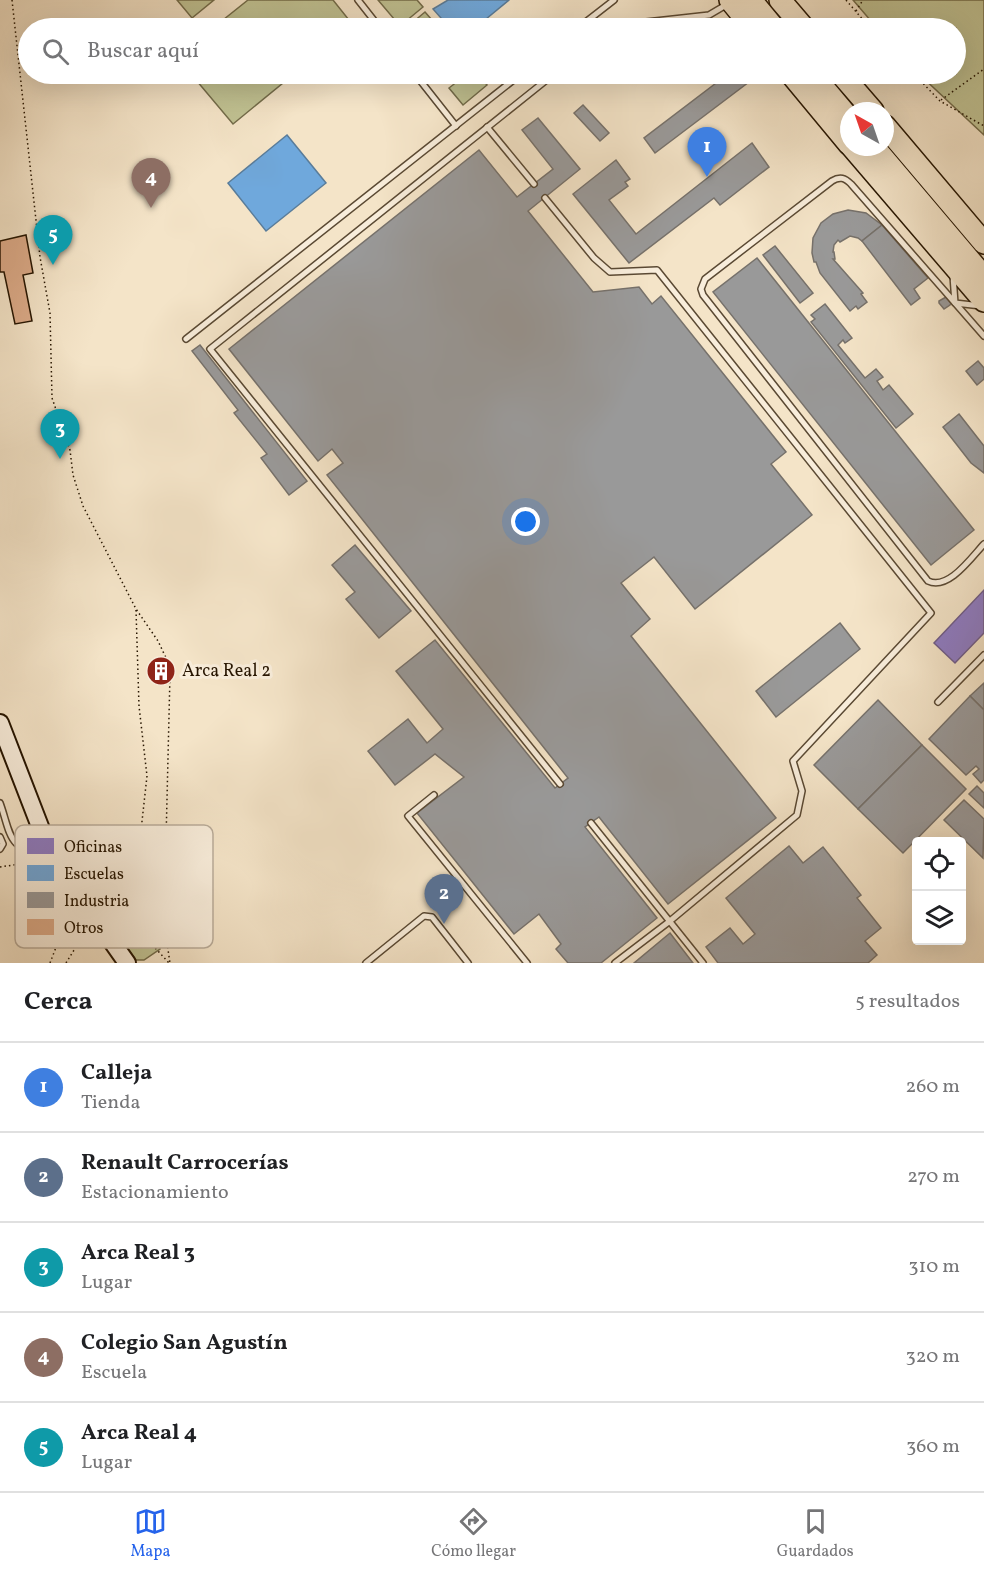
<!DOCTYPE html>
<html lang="es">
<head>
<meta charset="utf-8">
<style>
	:root { --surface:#fff; --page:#f2f2f2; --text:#202124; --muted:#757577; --line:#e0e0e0; --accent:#2563eb }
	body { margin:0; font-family:Vollkorn,serif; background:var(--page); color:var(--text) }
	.controls { position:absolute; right:18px; bottom:18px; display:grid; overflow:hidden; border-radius:6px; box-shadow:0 6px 24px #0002 }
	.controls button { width:54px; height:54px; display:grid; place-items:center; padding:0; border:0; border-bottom:2px solid var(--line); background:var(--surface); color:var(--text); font:30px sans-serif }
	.compass { position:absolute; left:840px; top:102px; width:54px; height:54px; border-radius:50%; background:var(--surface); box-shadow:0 6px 24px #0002; rotate:320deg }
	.you { position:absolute; left:526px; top:522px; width:21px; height:21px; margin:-15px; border:4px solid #fff; border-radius:50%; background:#1a73e8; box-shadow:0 0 0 9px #1a73e833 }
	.badge { display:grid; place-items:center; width:39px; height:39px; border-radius:50%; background:var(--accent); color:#fff; font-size:20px; font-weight:700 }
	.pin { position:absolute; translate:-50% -50px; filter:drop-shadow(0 2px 3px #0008) }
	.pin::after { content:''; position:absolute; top:32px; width:21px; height:18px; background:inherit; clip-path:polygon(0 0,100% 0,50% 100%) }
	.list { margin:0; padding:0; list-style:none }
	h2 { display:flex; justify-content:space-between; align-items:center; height:78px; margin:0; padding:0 24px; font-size:26px }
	h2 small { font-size:20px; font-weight:400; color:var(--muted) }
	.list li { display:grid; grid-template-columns:39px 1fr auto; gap:18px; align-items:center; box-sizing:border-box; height:90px; padding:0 24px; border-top:2px solid var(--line) }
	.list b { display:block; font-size:22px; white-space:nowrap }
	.list p { margin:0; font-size:20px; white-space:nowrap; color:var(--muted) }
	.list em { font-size:20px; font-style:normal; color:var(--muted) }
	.icon { flex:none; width:33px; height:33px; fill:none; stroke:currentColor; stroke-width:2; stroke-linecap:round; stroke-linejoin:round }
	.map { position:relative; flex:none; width:984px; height:963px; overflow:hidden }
	.search { position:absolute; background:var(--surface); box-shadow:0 6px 24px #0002; left:18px; right:18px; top:18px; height:66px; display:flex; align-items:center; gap:15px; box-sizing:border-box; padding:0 21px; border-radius:33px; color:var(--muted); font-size:22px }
	.sheet { height:528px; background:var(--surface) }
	nav { display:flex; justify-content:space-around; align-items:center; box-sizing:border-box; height:84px; border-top:2px solid var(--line); background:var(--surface); font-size:16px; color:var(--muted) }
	nav a { display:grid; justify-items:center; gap:3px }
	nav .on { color:var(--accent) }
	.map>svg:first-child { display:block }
	.green { fill:#c0c293; stroke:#736c4a; stroke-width:1.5 }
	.offices { fill:#8e7cc3; stroke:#6f5d89; stroke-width:1.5 }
	.schools { fill:#6fa8dc; stroke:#597c9a; stroke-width:1.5 }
	.industry { fill:#999; stroke:#76716b; stroke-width:1.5 }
	.building { fill:#dcab89; stroke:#261501; stroke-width:1.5 }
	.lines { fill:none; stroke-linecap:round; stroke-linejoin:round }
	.lane-casing { stroke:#5a4933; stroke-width:8 }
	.secondary-casing { stroke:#261501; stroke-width:20 }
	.highway-casing { stroke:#261501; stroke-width:24 }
	.path { stroke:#261501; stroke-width:1.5; stroke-dasharray:1.5 3; stroke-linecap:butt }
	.lane { stroke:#f8eddb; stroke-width:5 }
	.secondary { stroke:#f8eddb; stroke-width:16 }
	.highway { stroke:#f4e4c8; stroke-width:21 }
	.labels { text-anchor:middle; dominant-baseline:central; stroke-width:6; stroke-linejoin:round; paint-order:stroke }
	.poi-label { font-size:18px; fill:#261501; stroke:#f8eddb; text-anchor:start }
	.key { fill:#f8eddb; stroke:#b9ac9a; stroke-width:1.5 }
	.key-label { font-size:16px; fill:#261501 }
</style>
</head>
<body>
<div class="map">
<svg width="984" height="963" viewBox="0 0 984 963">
	<rect width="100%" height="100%" fill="#f4e4c8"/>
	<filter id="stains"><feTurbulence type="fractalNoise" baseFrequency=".00333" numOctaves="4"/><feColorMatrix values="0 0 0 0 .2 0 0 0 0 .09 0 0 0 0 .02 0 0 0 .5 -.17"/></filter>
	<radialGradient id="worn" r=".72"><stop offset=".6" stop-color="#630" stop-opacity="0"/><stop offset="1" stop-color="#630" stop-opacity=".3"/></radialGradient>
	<g class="green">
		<path d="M177 0H214L192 18Z"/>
		<path d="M248 0H333L353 25 348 28H213Z"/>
		<path d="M378 0H417L423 7 400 26Z"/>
		<path d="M853 0H984V135L919 74H956V28H877Z"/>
		<path d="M425 12 439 28H406Z"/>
		<path d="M191 74H294L233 124Z"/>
		<path d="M467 74H478L487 85 463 105 449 88Z"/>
		<path d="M155 856 160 949 144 960H136L102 915 91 894 112 865Z"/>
	</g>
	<path class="offices" d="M984 590V633L955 663 934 643Z"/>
	<g class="schools">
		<path d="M448 0H509L480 24 476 19 464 28H454L450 24 448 26 433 9Z"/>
		<path d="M287 135 326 183 266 231 228 183Z"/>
	</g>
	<g class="industry">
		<path d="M728 74H770L761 81 757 76 655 153 644 138Z"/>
		<path d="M583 105 609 133 600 141 574 113Z"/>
		<path d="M538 118 580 169 528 211 593 292 639 287 652 304 661 296 786 452 771 464 812 515 695 609 654 557 621 583 650 619 631 636 776 818 668 904 599 817 585 827 657 918 601 963H568L556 949 561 944 539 914 514 934 417 813 464 777 435 754 395 785 368 751 408 719 427 743 443 729 396 671 435 640 555 788 568 778 327 475 343 463 332 449 318 461 229 349 479 150 517 197 553 169 522 130Z"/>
		<path d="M752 143 769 167 720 205 714 198 629 263 573 194 616 160 630 179 625 182 628 186 609 200 636 234Z"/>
		<path d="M848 210 866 213 882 225 862 241 858 238 850 236 840 242 838 240 834 245 833 252H834L835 259H833L863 293 861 294 867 302 858 309 856 306 850 311 820 273 816 262H814L812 253 813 238 821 223 833 214Z"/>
		<path d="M882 225 928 278 914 289 920 298 911 305 862 241Z"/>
		<path d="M775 246 813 293 800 303 763 255Z"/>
		<path d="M757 258 974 530 931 565 713 292Z"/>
		<path d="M946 297 951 303 950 305 944 309 939 303V301Z"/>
		<path d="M825 304 852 338 845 343 843 340 838 345 865 378 876 369 883 377 877 381 883 390 889 385 913 414 896 428 811 322 815 319 811 315Z"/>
		<path d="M200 345 307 481 289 495 261 458 267 454 234 413 238 410 192 351Z"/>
		<path d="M978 361 984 368V379L977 385 966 371Z"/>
		<path d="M959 414 984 446V473L971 463 943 427Z"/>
		<path d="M355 545 411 611 379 638 346 599 355 592 332 565Z"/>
		<path d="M840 623 860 649 776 717 756 691Z"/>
		<path d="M984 683V710L970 696Z"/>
		<path d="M970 696 984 710V780L981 783 973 774 979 769 976 766 966 775 929 739Z"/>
		<path d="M878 700 922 745 858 809 814 765Z"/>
		<path d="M922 745 966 789 903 853 858 809Z"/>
		<path d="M977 786 984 793V808L969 794Z"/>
		<path d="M964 800 984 819 983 858 944 820Z"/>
		<path d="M789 846 803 863 823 847 861 895 857 898 881 928 865 941 877 955 868 963H718L706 947 730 928 743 944 755 934 726 898Z"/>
		<path d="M670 933 693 963H634Z"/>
	</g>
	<path class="building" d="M26 235 33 273 23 275 32 321 15 324 4 272H0V241Z"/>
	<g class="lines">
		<g class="lane-casing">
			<g id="lane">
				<path d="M358 0 380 28"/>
				<path d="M578 28 614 0"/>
				<path d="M618 28 628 24 709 15 726 5"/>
				<path d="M415 74 456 126"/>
				<path d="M554 74 210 349 560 784"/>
				<path d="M487 127 534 184"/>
				<path d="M545 198 594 258 610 272 657 270 931 613 793 761 802 791 797 815 670 921 615 963"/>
				<path d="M953 276 955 303 981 306"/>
				<path d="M984 336 851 184C845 178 840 176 832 181L705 279 701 289 703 295 928 581C948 591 971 558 984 544"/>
				<path d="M186 339 521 74"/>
				<path d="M938 702 984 655"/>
				<path d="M434 795 408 816 527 963"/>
				<path d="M0 803C10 830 9 858 45 845"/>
				<path d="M591 823 703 963"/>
				<path d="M0 837 3 844 0 849"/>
				<path d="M366 963 424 916 432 917 468 963"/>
			</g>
		</g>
		<g class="secondary-casing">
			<path id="secondary" d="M0 723 51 855 127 963"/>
		</g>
		<g class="highway-casing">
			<g id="highway">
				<path d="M730 0 753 28"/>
				<path d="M751 0 774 28"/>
				<path d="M780 0 804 28"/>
				<path d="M791 74 849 144"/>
				<path d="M812 74 849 118"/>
				<path d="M841 74 873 111"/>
				<path d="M885 126 984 243"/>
				<path d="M852 147 984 301"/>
				<path d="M874 147 984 277"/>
			</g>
		</g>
		<g class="path">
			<path d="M12 0 40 257 50 313 52 398 70 450 73 475 83 506 136 609 158 641 167 660 170 675 164 923 170 963"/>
			<path d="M846 0 870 28"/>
			<path d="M856 11 863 0"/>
			<path d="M914 74 940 101 984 126"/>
			<path d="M941 100 984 69"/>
			<path d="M136 610 139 706 147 776 132 912 147 939 169 963"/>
			<path d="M72 861 83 860 119 880 131 911"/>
			<path d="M0 867 40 861"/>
			<path d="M50 963 71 908"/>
			<path d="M66 963 79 942 89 932"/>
		</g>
		<use href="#lane" class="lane"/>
		<use href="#secondary" class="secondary"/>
		<use href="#highway" class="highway"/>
	</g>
	<defs>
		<g id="building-disc" transform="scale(1.5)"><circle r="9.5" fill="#8f2418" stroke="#f8eddb"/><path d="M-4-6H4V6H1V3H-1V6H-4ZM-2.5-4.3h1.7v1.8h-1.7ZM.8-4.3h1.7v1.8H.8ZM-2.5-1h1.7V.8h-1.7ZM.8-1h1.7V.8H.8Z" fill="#fff"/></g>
	</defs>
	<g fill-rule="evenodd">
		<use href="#building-disc" x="161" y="671"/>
	</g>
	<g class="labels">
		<g class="poi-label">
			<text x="182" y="671">Arca Real 2</text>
		</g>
	</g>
	<rect x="15" y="825" width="198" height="123" rx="9" class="key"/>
	<rect x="27" y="838" width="27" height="16" fill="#8e7cc3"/>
	<rect x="27" y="865" width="27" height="16" fill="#6fa8dc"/>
	<rect x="27" y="892" width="27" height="16" fill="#999"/>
	<rect x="27" y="919" width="27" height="16" fill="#dcab89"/>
	<g class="key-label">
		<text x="64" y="852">Oficinas</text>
		<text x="64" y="879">Escuelas</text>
		<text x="64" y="906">Industria</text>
		<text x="64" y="933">Otros</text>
	</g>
	<rect width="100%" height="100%" filter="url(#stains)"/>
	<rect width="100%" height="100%" fill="url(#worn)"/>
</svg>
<div class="controls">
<button><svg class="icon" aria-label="locate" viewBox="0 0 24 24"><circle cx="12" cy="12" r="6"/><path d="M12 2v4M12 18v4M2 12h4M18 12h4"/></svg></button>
<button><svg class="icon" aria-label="layers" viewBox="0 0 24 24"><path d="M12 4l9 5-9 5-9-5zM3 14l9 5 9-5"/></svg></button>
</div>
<svg class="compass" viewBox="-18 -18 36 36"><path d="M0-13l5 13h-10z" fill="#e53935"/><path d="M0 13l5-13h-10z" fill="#757577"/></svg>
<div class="you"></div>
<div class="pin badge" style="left:707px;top:177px;background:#3f7fe0">1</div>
<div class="pin badge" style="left:444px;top:924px;background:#5c6f8a">2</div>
<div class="pin badge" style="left:60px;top:459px;background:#0f9aa8">3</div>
<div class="pin badge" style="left:151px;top:208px;background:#8d6e63">4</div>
<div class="pin badge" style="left:53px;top:265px;background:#0f9aa8">5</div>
<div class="search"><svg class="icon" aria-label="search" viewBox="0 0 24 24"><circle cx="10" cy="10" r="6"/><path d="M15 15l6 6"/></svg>Buscar aquí</div>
</div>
<section class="sheet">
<h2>Cerca<small>5 resultados</small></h2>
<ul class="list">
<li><span class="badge" style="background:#3f7fe0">1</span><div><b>Calleja</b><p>Tienda</p></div><em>260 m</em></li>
<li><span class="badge" style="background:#5c6f8a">2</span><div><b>Renault Carrocerías</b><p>Estacionamiento</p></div><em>270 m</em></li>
<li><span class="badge" style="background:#0f9aa8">3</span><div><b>Arca Real 3</b><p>Lugar</p></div><em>310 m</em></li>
<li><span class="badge" style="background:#8d6e63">4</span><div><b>Colegio San Agustín</b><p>Escuela</p></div><em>320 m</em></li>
<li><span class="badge" style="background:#0f9aa8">5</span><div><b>Arca Real 4</b><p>Lugar</p></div><em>360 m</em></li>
</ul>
</section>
<nav>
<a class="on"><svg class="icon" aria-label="map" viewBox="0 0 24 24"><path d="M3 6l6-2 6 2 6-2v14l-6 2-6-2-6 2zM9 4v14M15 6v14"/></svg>Mapa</a>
<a><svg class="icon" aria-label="directions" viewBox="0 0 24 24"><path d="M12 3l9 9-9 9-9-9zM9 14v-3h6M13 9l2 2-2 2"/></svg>Cómo llegar</a>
<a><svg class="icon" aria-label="saved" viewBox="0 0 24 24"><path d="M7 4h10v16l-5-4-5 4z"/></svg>Guardados</a>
</nav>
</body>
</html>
